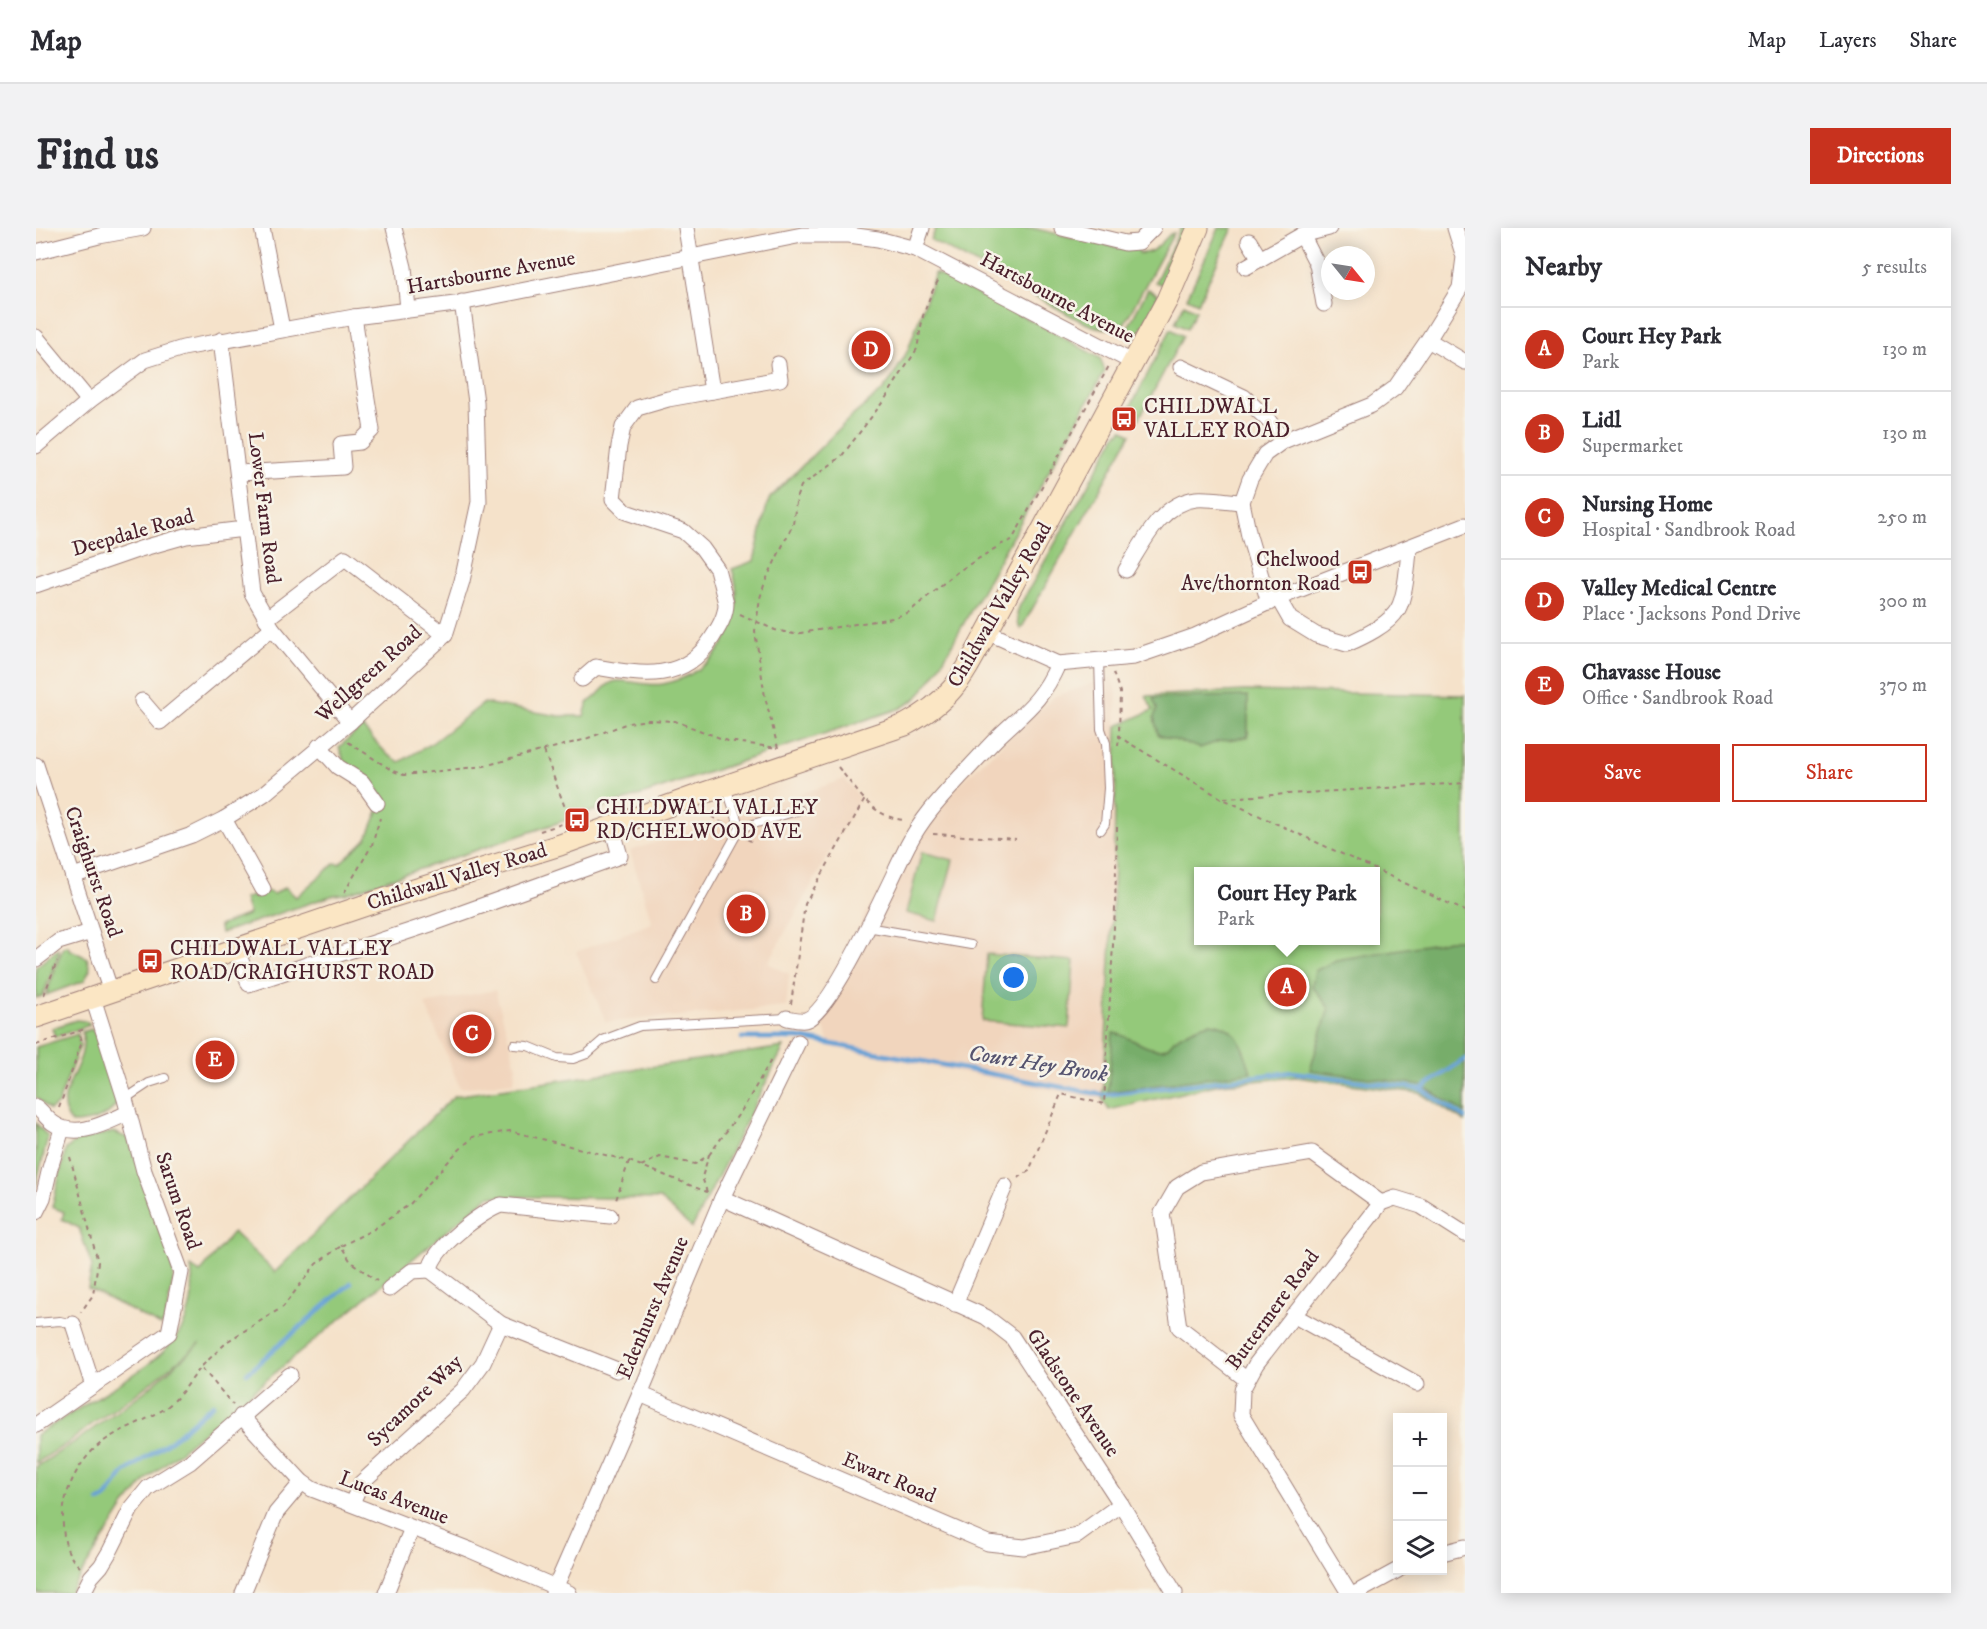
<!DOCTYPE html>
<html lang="en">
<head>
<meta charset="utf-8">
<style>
	:root { --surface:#fff; --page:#f2f2f3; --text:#2b2b33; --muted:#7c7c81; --line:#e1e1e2; --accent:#c8321e }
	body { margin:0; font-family:"IM FELL DW Pica",serif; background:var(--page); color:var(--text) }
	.controls { position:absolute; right:18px; bottom:18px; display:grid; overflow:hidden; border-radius:0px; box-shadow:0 3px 15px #0003 }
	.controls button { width:54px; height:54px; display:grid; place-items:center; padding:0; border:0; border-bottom:2px solid var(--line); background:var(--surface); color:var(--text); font:30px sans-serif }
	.compass { position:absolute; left:1285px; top:18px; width:54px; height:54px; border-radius:50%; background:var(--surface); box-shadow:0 3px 15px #0003; rotate:120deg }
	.you { position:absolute; left:978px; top:750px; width:21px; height:21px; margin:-15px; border:4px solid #fff; border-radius:50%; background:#1a73e8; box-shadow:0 0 0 9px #1a73e833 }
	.badge { display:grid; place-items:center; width:39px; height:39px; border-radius:50%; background:var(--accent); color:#fff; font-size:20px; font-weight:700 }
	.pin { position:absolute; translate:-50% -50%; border:3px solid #fff; box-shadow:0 2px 6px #0006 }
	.popup { position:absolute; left:1158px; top:639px; width:186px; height:78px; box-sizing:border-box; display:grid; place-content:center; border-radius:0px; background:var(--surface); filter:drop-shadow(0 2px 4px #0005); font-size:20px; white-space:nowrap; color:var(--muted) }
	.popup b { font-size:22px; color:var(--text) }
	.popup::after { content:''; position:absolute; left:50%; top:100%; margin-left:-12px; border:12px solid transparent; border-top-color:var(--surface) }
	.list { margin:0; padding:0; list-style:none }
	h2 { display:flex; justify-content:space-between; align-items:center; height:78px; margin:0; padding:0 24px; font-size:26px }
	h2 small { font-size:20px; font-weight:400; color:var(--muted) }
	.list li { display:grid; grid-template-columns:39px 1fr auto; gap:18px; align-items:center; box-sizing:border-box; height:84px; padding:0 24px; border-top:2px solid var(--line) }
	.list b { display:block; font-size:22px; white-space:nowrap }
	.list p { margin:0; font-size:20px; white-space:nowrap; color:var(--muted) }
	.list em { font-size:20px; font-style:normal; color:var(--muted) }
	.actions { display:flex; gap:12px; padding:18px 24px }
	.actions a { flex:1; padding:14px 0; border:2px solid var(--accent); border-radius:0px; text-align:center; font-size:21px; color:var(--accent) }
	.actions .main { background:var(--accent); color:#fff }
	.icon { flex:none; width:33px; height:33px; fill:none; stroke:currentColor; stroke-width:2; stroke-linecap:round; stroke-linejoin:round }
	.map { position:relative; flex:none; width:1429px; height:1365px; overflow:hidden; border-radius:0px }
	header { display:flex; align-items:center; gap:36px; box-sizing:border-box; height:84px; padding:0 30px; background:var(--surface); border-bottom:2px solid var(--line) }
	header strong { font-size:28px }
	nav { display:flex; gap:33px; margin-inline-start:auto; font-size:21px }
	.intro { display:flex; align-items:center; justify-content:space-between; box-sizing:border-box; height:144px; padding:0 36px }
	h1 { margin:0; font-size:42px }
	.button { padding:15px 27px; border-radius:0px; background:var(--accent); color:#fff; font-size:21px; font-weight:700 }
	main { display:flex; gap:36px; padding:0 36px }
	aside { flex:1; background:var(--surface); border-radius:0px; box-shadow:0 3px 15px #0003 }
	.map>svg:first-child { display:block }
	.built { fill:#f1d5bd }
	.green { fill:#94c97a; stroke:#6f7452; stroke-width:1.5; fill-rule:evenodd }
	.forest { fill:#77ad6a; stroke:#60664a; stroke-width:1.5 }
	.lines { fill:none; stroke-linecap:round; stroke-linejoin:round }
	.stream { stroke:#66a1d6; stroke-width:4.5 }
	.lane-casing { stroke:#a0807a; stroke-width:10 }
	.street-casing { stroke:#a0807a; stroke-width:17 }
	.secondary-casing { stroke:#a0807a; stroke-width:23 }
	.path { stroke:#a0807a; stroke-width:2; stroke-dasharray:4.5 4.5; stroke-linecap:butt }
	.lane { stroke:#fff; stroke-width:8 }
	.street { stroke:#fff; stroke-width:15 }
	.secondary { stroke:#fbe6c4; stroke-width:21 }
	.labels { text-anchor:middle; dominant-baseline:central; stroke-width:5; stroke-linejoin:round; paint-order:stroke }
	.street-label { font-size:21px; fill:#4a1f2b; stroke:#f7f3e8 }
	.poi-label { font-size:21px; fill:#4a1f2b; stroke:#f7f3e8; text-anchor:start }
	.water-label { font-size:22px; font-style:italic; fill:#55536f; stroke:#f7f3e8 }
</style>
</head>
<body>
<header>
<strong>Map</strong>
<nav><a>Map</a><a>Layers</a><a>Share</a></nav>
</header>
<div class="intro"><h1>Find us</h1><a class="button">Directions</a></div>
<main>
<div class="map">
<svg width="1429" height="1365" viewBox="0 0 1429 1365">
	<rect width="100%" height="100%" fill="#f7f3e8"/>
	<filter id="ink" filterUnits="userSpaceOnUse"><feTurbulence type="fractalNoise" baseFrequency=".0167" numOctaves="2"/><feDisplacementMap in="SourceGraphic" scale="12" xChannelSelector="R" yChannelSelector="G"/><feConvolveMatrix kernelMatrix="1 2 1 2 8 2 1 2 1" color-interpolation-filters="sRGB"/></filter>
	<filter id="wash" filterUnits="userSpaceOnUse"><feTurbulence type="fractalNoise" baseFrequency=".008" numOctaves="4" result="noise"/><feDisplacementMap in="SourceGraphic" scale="24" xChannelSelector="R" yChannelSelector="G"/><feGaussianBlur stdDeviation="1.35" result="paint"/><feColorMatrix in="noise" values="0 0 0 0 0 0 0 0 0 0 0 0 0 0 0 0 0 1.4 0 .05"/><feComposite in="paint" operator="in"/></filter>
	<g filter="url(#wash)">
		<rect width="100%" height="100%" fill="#f5e2ca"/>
		<g class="built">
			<path d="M1076 449 1081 465 1077 670 1067 872 794 819 785 790 829 686 899 579 1017 469Z"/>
			<path d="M809 551 824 570 732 735 753 746 750 779 570 794 540 724 616 695 594 623Z"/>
			<path d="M459 762 480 837 478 854 424 860 389 776Z"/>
		</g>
		<g class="green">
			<path d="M900 0H996L1088 21 1102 20 1103 25C1117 27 1125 15 1134 6L1138 5 1088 96C1073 105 1057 99 1043 92L895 12Z"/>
			<path d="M1145 0H1154L1128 57 1119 54Z"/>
			<path d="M1183 0H1197L1162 75 1151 70Z"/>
			<path d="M899 45 1006 98 1064 130 1069 143 900 445 880 471 865 480 309 666 298 667 185 705 183 698 213 686 208 671 230 663 238 666 249 659 260 669 299 635 303 636 331 610 342 583 349 572 332 549 306 532 307 530 303 519 326 499 352 527 364 534 396 515 448 475 523 488H548L552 474C563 470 568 454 581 453 596 452 611 459 627 456 680 446 714 393 696 341L718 333 731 277 734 270 814 190 847 162 856 150 872 122Z"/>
			<path d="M1112 61 1123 67 1101 110 1090 103Z"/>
			<path d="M1148 76 1160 82 1151 101 1139 95Z"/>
			<path d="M1135 101 1147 108 1103 191 1095 187 1098 180 1095 178Z"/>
			<path d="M1086 201 1095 206 985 401 983 399 981 386 983 379 1082 204 1084 205Z"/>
			<path d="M1208 463 1429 467V894L1384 865 1260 849 1184 856 1073 882 1067 872 1077 670 1081 498 1117 482 1110 468ZM1162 644H1340V712H1162Z"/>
			<path d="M886 624 917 632 901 693 870 685Z"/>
			<path d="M32 718 33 721 51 730 54 742 48 753 10 767 27 719Z"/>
			<path d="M22 721 23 724 7 768 0 770V739Z"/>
			<path d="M951 726 1038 733 1033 800 946 793Z"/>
			<path d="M40 792 49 793 54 797 19 809 16 800Z"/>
			<path d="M56 801 62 811 82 872C76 890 52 895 35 895 32 890 28 884 28 878 28 853 53 831 46 804Z"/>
			<path d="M42 806 44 818 40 827 22 876 14 882 0 869V819Z"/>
			<path d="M748 819 656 1000 624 971 453 968 112 1250 88 1279 33 1365H0V1239L40 1213 109 1163 165 1115 100 1166 55 1197 32 1215 0 1235V1207C25 1192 50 1176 75 1161 124 1130 165 1105 155 1039L164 1045 197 1004 239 1044 418 868Z"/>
			<path d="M0 895 12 909 0 957Z"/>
			<path d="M77 904 92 910 135 1030 138 1049 129 1093 125 1098 52 1060 56 1038 43 1000 26 991 28 984 16 979 30 921 41 913Z"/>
		</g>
		<g class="forest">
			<path d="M1212 468V509L1184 513 1164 520 1122 507 1118 489 1121 481 1117 470Z"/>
			<path d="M1412 712H1429V885L1385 857 1274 842 1293 780 1276 758 1279 743 1300 732 1401 715Z"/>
			<path d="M1173 795C1203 797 1207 820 1215 844L1072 864 1077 805C1093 806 1114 828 1132 819 1134 817 1136 814 1138 812 1149 803 1160 799 1173 795Z"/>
		</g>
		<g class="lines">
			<g class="stream">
				<path d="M706 810H763L1068 867 1256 844 1385 861 1429 890"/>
				<path d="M1385 861 1429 831"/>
				<path d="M211 1145 315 1055"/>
				<path d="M63 1273 69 1271 89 1244 138 1210 177 1176"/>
			</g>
		</g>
	</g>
	<g filter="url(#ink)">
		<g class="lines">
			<g class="lane-casing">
				<g id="lane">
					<path d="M1063 432 1065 501 1070 515 1072 560 1069 596 1065 602"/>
					<path d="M704 600 764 582"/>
					<path d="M831 699 935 717"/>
					<path d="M620 752 704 600 690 559"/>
					<path d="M478 817 492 818 521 830 537 831 551 826 567 812 604 798 751 790"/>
					<path d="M89 871 113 855 129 850"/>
					<path d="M0 1095 24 1093 37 1096"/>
				</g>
			</g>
			<g class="street-casing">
				<g id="street">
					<path d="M226 0 246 101"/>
					<path d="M358 0 368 39 372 81"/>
					<path d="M650 0 676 163"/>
					<path d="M1026 0 1089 15 1103 14 1117 0"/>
					<path d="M1266 7 1281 36 1288 76"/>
					<path d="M879 21 886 0"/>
					<path d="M0 24 63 8 107 0"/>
					<path d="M1224 31 1266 7 1293 0"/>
					<path d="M1210 39 1224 31 1213 13"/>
					<path d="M0 109 53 173"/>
					<path d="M185 112 216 365 236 400 314 494"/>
					<path d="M1392 112 1429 134"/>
					<path d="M1145 139 1208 169 1233 193 1247 213"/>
					<path d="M0 218 53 173 109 132 147 120 318 89 419 76 766 7H813L842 11 879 21 1098 135"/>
					<path d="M203 245 307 239 305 216 324 214 336 202 318 89"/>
					<path d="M1090 342C1107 315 1125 275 1160 271 1174 270 1191 273 1206 274"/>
					<path d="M0 357 104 321 150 308 208 301"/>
					<path d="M1242 370 1254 391 1280 407 1311 416C1327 409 1353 397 1362 381 1370 367 1372 336 1373 320"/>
					<path d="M1233 375 1213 308 1206 274 1214 251 1229 226 1247 213 1336 177 1359 160 1392 112 1424 60 1428 29 1419 0"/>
					<path d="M230 391 309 330 409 407"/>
					<path d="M951 404 1022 436 1098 429 1159 408 1242 370 1429 297"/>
					<path d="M546 451 560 439C606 447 648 455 676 410 683 399 690 388 690 375L681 341 666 320 647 303 590 284 577 271 583 218 587 199 601 180 632 171 744 151 742 136"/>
					<path d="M106 473 124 494 236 400"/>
					<path d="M283 518 302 539 326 554 341 575"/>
					<path d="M0 537 75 764"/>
					<path d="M188 591 227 661"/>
					<path d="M37 648 156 607 188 591 228 566 314 494 409 407 426 353 443 274 440 174 426 74"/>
					<path d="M201 721 213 756 398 695 584 628 576 599"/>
					<path d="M0 731 22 714 55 704"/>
					<path d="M751 790C756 791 764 793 769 792 796 786 857 646 872 617 886 590 904 571 924 549 937 536 949 522 962 509 989 483 1006 473 1022 436"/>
					<path d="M0 879C6 883 11 891 17 895 40 912 69 895 92 885"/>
					<path d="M686 970 950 1089 976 1109 1085 1276 1139 1365"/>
					<path d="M0 984 7 970 14 940 26 901"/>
					<path d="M574 988 465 977C445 984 397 1020 394 1042L465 1096 581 1142"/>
					<path d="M353 1061 376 1043 394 1042"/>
					<path d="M919 1076 969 958"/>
					<path d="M1257 1087 1381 1156"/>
					<path d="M37 1096 57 1158"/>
					<path d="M1211 1152 1143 1099 1126 985 1141 959 1165 944 1276 925 1345 975"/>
					<path d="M604 1166 952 1315 988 1319 1041 1308 1085 1276"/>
					<path d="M205 1188 266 1254 276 1261 434 1322 533 1365"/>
					<path d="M0 1197 133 1105 145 1044 108 943 89 871 57 770"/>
					<path d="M316 1275 325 1255 427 1162 447 1135 465 1096"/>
					<path d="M1406 1325 1429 1319"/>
					<path d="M47 1365 55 1349 65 1338 74 1323 95 1281 112 1260 154 1234 254 1147"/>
					<path d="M207 1365 240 1285 266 1254"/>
					<path d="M350 1365 376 1300"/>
					<path d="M517 1365 604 1166 686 970 762 814"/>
					<path d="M1313 1365 1205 1187 1206 1162 1220 1136 1345 975 1359 970 1385 978 1429 1006"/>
					<path d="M1320 1365 1362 1342"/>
				</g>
			</g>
			<g class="secondary-casing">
				<path id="secondary" d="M0 789 339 674 524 617 665 566 869 497C917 471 926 450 951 404L1131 72 1162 0"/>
			</g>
			<g class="path">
				<path d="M704 386 739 402 758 406 857 390 873 384 921 344 966 316 976 312 1073 138"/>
				<path d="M1077 445 1084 464 1083 509 1185 570 1429 683"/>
				<path d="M312 514 357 543 368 547 448 538 547 512 592 495 612 492 639 493 692 513 742 520"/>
				<path d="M1082 518 1083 509"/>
				<path d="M742 520 729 469 719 403 724 370 729 354 757 296 761 268 765 258 805 229 849 171 881 121 887 88 895 66 904 49"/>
				<path d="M508 523 534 593"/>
				<path d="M802 539C822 563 836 590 870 592"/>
				<path d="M1188 570 1429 555"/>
				<path d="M668 584 691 598"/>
				<path d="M504 603 529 595"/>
				<path d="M897 606 980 611"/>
				<path d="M711 611 719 615"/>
				<path d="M308 665 336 617 344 590"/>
				<path d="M8 767 21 733"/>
				<path d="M755 776 769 676 829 571"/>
				<path d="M0 817 43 803"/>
				<path d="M23 880 46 814 43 803 51 800"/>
				<path d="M673 927 708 879 735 832 738 831"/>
				<path d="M34 929 62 1034 57 1067 45 1084"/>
				<path d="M593 933 671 964"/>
				<path d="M605 938 624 929 659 936 673 927 666 949 671 964"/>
				<path d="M982 950 993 943 1025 866 1068 876 1079 681 1081 599"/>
				<path d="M305 1018 338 1001 374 976 420 925 437 909 474 903 593 933 579 975"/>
				<path d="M166 1138 192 1113 247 1079 280 1036 305 1018 315 1034 341 1053"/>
				<path d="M44 1339C31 1328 28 1314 27 1298 25 1265 43 1229 71 1211 89 1199 110 1193 128 1181 143 1171 154 1153 165 1139L197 1177"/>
			</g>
			<use href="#lane" class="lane"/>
			<use href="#street" class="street"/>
			<use href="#secondary" class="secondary"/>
		</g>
	</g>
	<defs>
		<g id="bus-square" transform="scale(1.35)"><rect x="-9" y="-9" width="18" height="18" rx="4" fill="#c8321e" stroke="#f7f3e8"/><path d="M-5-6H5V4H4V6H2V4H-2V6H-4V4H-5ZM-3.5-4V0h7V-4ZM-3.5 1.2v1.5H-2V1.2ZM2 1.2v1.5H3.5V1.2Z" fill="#fff"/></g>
	</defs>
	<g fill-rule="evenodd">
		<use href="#bus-square" x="1088" y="191"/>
		<use href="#bus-square" x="1324" y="344"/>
		<use href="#bus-square" x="541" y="592"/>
		<use href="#bus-square" x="114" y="733"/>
	</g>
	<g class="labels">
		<g class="street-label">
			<text transform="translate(455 45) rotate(-10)">Hartsbourne Avenue</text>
			<text transform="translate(1021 70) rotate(28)">Hartsbourne Avenue</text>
			<text transform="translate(228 280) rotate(83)">Lower Farm Road</text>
			<text transform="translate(97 305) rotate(-16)">Deepdale Road</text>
			<text transform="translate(964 377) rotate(-60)">Childwall Valley Road</text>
			<text transform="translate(333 446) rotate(-42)">Wellgreen Road</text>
			<text transform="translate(57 644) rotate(71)">Craighurst Road</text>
			<text transform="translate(421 649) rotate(-17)">Childwall Valley Road</text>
			<text transform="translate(142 973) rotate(71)">Sarum Road</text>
			<text transform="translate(617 1080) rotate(-67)">Edenhurst Avenue</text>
			<text transform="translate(1237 1082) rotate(-54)">Buttermere Road</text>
			<text transform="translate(1037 1165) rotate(56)">Gladstone Avenue</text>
			<text transform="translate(379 1173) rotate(-44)">Sycamore Way</text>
			<text transform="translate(853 1250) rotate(23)">Ewart Road</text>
			<text transform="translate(358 1270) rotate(21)">Lucas Avenue</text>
		</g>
		<g class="poi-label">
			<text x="1108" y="179">CHILDWALL<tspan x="1108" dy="24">VALLEY ROAD</tspan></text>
			<text x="1304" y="332" text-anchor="end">Chelwood<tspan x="1304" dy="24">Ave/thornton Road</tspan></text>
			<text x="560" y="580">CHILDWALL VALLEY<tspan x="560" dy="24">RD/CHELWOOD AVE</tspan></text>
			<text x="134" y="721">CHILDWALL VALLEY<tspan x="134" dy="24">ROAD/CRAIGHURST ROAD</tspan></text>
		</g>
		<g class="water-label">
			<text transform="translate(1002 836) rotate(9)">Court Hey Brook</text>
		</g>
	</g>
</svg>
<div class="controls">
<button>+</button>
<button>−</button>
<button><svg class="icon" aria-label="layers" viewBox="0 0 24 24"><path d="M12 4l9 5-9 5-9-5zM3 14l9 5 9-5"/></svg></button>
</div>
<svg class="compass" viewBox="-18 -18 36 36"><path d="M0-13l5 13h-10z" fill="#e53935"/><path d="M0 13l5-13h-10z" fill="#7c7c81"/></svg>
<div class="you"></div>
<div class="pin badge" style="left:1251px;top:759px">A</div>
<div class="popup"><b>Court Hey Park</b>Park</div>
<div class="pin badge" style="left:710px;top:686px">B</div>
<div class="pin badge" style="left:436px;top:806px">C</div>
<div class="pin badge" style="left:835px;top:122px">D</div>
<div class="pin badge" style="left:179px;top:832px">E</div>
</div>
<aside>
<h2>Nearby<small>5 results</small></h2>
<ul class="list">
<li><span class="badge">A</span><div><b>Court Hey Park</b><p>Park</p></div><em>130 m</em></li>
<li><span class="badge">B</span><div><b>Lidl</b><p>Supermarket</p></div><em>130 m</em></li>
<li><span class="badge">C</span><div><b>Nursing Home</b><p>Hospital · Sandbrook Road</p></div><em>250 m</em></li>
<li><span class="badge">D</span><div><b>Valley Medical Centre</b><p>Place · Jacksons Pond Drive</p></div><em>300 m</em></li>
<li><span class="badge">E</span><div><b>Chavasse House</b><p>Office · Sandbrook Road</p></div><em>370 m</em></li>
</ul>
<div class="actions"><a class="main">Save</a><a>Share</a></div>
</aside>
</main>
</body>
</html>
